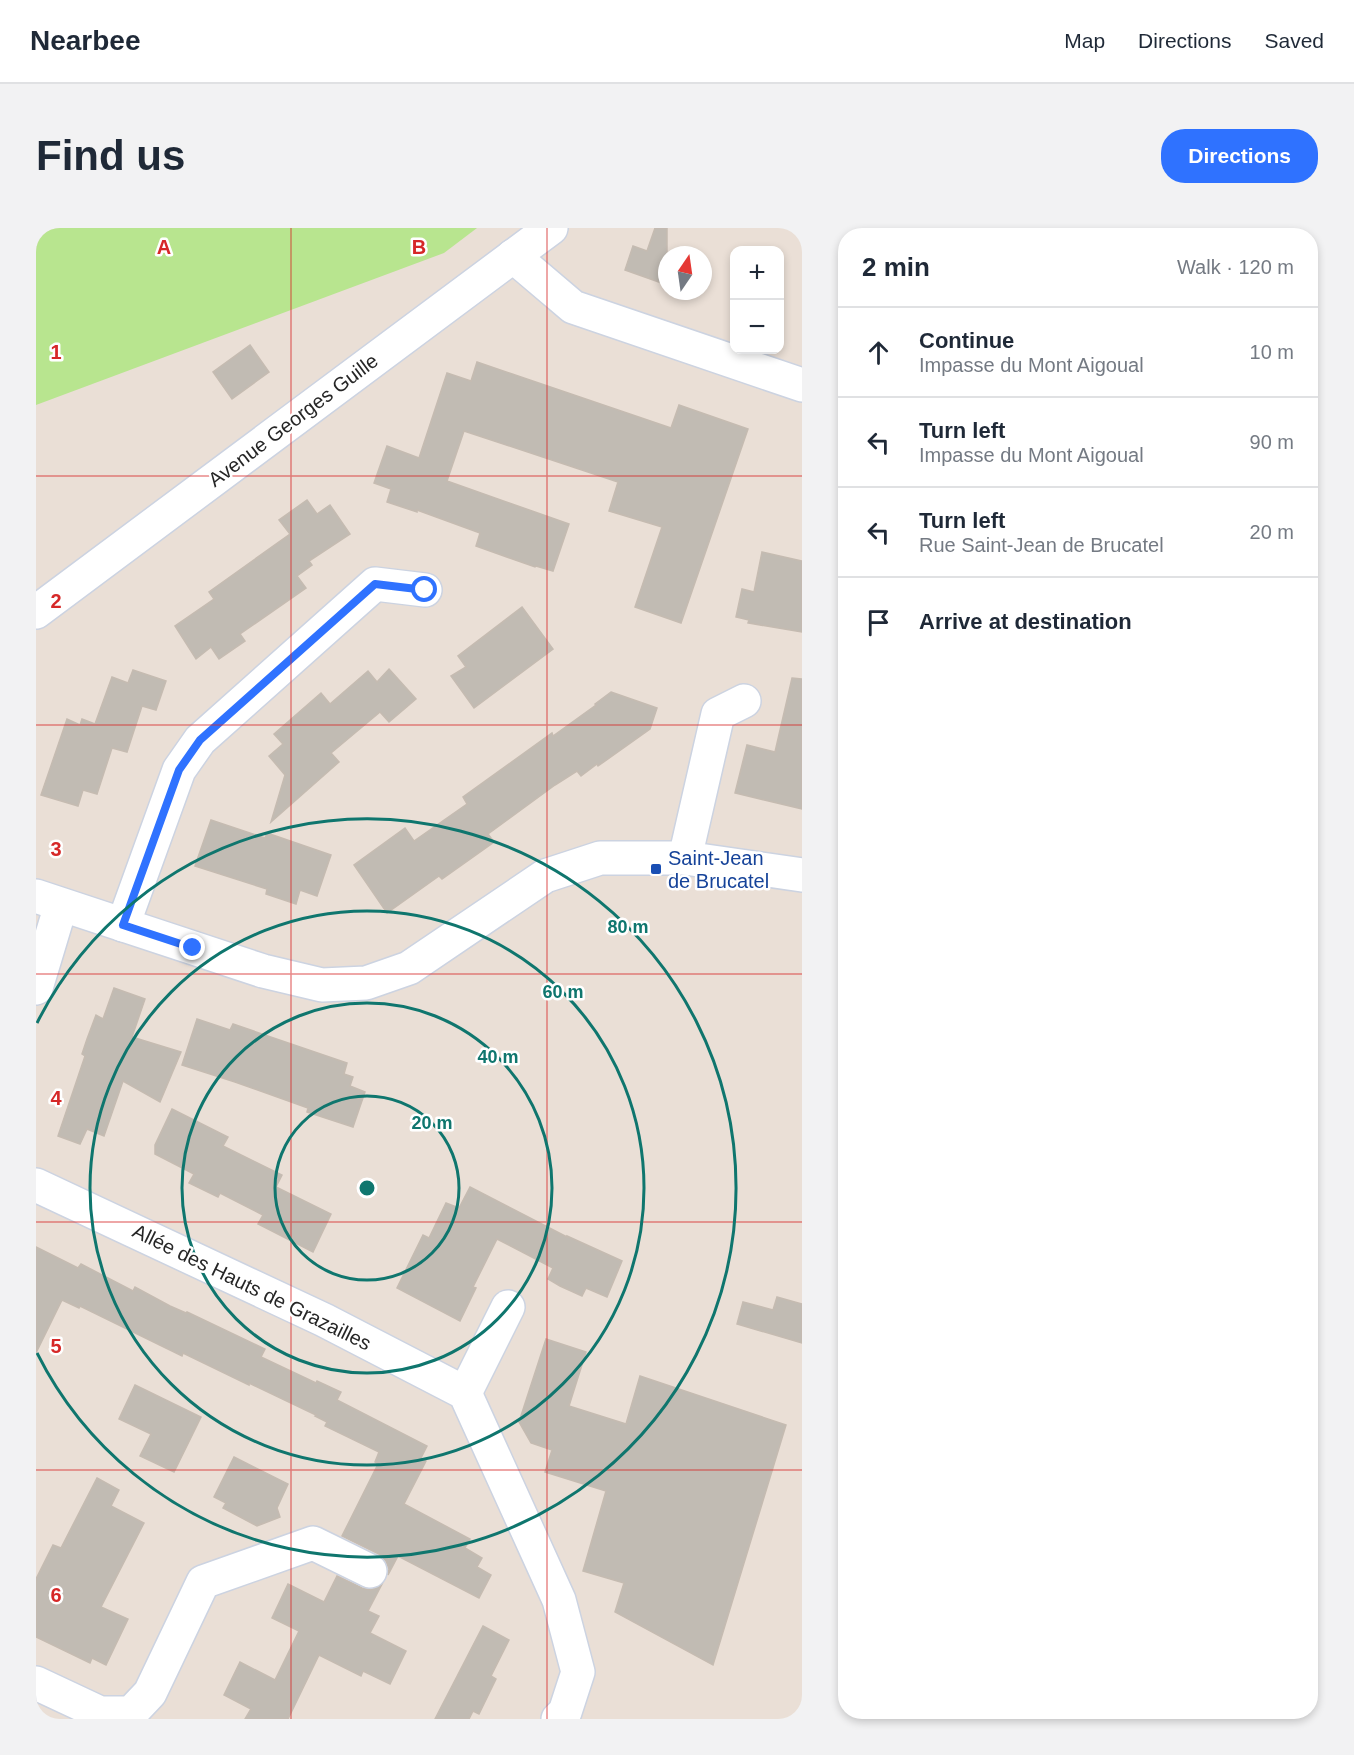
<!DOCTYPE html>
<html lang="en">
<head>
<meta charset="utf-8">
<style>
	:root { --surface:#fff; --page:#f2f2f3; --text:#1f2937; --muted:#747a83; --line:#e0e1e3; --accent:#2f72ff }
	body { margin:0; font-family:Helvetica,sans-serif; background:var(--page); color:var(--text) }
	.controls { position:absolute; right:18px; top:18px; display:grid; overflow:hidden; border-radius:12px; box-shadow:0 3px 9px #0003 }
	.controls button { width:54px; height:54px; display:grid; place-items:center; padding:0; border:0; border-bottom:2px solid var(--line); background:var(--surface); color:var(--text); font:30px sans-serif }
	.compass { position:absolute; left:622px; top:18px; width:54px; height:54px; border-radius:50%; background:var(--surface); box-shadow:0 3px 9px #0003; rotate:13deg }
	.stop { position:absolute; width:18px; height:18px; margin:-14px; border:4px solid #2f72ff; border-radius:50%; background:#fff }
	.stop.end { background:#2f72ff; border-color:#fff; box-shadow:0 2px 6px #0008 }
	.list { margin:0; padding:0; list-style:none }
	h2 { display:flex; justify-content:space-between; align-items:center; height:78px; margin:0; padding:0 24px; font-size:26px }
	h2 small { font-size:20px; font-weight:400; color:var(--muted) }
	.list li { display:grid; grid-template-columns:39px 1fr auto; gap:18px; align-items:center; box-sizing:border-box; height:90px; padding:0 24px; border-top:2px solid var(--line) }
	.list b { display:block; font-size:22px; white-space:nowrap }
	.list p { margin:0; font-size:20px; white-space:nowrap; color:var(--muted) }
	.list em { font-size:20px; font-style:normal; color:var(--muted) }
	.icon { flex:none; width:33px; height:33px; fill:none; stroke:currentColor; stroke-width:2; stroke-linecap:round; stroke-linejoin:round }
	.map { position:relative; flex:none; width:766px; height:1491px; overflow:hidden; border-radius:24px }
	header { display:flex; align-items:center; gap:36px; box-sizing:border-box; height:84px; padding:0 30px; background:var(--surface); border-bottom:2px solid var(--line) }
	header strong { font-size:28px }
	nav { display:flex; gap:33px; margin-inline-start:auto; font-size:21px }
	.intro { display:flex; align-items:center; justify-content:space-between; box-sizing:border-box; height:144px; padding:0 36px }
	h1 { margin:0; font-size:42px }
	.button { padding:15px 27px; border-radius:24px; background:var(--accent); color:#fff; font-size:21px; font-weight:700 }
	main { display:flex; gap:36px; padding:0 36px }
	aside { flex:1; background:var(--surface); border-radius:24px; box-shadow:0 3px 9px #0003 }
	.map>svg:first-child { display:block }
	.green { fill:#b8e58f }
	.building { fill:#c1bbb3; stroke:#c5bbb1; stroke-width:1.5 }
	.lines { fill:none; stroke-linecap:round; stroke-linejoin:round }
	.minor-casing { stroke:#ccd3e1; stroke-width:36 }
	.tertiary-casing { stroke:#ccd3e1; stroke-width:36 }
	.minor { stroke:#fff; stroke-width:33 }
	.tertiary { stroke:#fff; stroke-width:33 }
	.route { stroke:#2f72ff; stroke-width:8 }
	.grid { fill:none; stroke:#d62828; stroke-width:1.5; stroke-opacity:0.55 }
	.ring { fill:none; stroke:#0f766e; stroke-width:3 }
	.transit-dot { fill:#1a4fb4; stroke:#fff; stroke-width:2 }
	.labels { text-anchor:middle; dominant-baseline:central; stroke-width:5; stroke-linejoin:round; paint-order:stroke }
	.street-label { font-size:20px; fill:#262626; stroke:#fff }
	.transit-label { font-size:20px; fill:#164399; stroke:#fff; text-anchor:start }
	.grid-label { font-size:20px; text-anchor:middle; font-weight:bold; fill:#d62828; stroke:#fff; stroke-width:5; stroke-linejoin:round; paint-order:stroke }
	.centre { fill:#0f766e; stroke:#fff; stroke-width:3 }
	.ring-label { font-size:18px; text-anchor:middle; font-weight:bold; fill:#0f766e; stroke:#fff; stroke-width:5; stroke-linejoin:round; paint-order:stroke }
</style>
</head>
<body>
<header>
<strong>Nearbee</strong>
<nav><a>Map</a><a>Directions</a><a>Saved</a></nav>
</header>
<div class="intro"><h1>Find us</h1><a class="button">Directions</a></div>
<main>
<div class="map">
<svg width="766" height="1491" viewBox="0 0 766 1491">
	<rect width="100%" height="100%" fill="#eadfd6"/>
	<path class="green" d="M0 0H441L408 25 0 177Z"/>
	<g class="building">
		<path d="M619 0H631V57L589 42 597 18 611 23Z"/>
		<path d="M214 117 233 144 196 171 177 144Z"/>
		<path d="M441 134 635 200 643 177 712 201 645 395 599 379 626 299 573 283 582 254 428 203 411 253 533 296 517 343 500 338 499 339 440 318 444 305 381 282V284L351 274 355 261 338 255 351 218 383 230 411 145 435 153Z"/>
		<path d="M271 272 281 286 294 277 314 306 273 333 276 337 261 348 270 360 204 406 209 413 183 431 175 419 160 431 139 398 178 371 173 364 254 306 243 292Z"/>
		<path d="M726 324 766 333V404L712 395 713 392 700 389 706 361 718 364Z"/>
		<path d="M486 379 517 421 438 480 415 448 430 439 422 428Z"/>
		<path d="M353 441 380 471 353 494 344 484 295 525 303 534 235 594 249 547 233 528 247 516 238 506 285 465 294 476 332 443 341 454Z"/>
		<path d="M97 442 130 453 120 482 106 478 91 524 76 520 61 566 47 562 42 578 5 567 31 491 44 497 46 491 59 496 76 449 92 455Z"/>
		<path d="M756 450 766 451V581L699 565 711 517 739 524Z"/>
		<path d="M575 464 621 480 614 501 562 538 561 536 545 548 541 543 519 557 452 606 458 614 406 651 403 648 351 685 318 637 369 600 378 613 431 576 427 569 516 505 517 508 560 477 559 476Z"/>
		<path d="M175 592 229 610 231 605 295 627 281 668 264 662 260 676 230 666 231 661 159 638Z"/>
		<path d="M78 760 109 771 96 809 145 824 124 874 87 853 68 908 51 901 44 916 22 908 49 828 46 826 51 811 60 787 67 791Z"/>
		<path d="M161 791 194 802 197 796 311 835 308 846 317 849 314 858 329 864 317 899 271 884 272 880 199 854 146 837Z"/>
		<path d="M136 881 192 909 187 918 246 947 240 959 295 986 277 1024 222 996 227 987 184 965 182 969 153 955 158 946 119 926V917Z"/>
		<path d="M434 959 531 1009V1008L586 1033 571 1069 550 1060 546 1068 524 1058 512 1051 517 1040 461 1011 437 1059 440 1060 424 1093 361 1060 387 1007 393 1010 410 975 423 980Z"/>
		<path d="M0 1019 42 1040 45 1036 97 1063 99 1059 134 1078 150 1085 151 1084 229 1121 225 1129 280 1155 281 1153 305 1164 301 1172 391 1218 385 1230 390 1233 368 1276 434 1311 429 1320 446 1330 441 1339 455 1347 443 1370 362 1328 352 1347 353 1341 350 1333 343 1326 306 1308 342 1236 339 1234 343 1224 289 1198 291 1194 279 1188 280 1187 213 1155V1157L147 1125 146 1128 44 1078 43 1080 26 1072 0 1125Z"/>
		<path d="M741 1069 766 1076V1115L701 1096 707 1074 737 1082Z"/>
		<path d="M510 1111 550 1124 533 1178 590 1196 604 1148 750 1197 677 1437 579 1384 588 1355 547 1343 570 1263 509 1244 516 1222 495 1215 483 1194Z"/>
		<path d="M99 1157 165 1189 138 1244 104 1228 115 1206 83 1191Z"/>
		<path d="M198 1229 252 1256 241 1280 244 1289 221 1298 187 1280 190 1275 178 1269Z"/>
		<path d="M61 1250 83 1262 75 1278 108 1295 65 1379 92 1391 70 1437 56 1430 54 1435 0 1409V1351L17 1317 25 1320Z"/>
		<path d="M301 1348 326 1360 335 1362 346 1356 332 1383 343 1388 334 1405 370 1423 354 1456 327 1443 325 1448 283 1427 252 1491H209L215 1481 188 1467 204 1434 239 1452 263 1403 236 1390 252 1356 288 1374Z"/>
		<path d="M447 1398 473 1412 455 1448 460 1451 443 1486 437 1483 433 1491H399Z"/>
	</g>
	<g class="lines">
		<g class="minor-casing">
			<g id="minor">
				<path d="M477 28 537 79 766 157"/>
				<path d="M649 630 682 486 708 473"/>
				<path d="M0 668 227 743 286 757 330 755 373 740 509 648 564 630H649L766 647"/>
				<path d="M87 697 143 542 164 512 339 356 389 362"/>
				<path d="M0 760 25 677"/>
				<path d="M0 957 288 1092 429 1165 523 1372 542 1444 529 1484 522 1491"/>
				<path d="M429 1165 472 1079"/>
				<path d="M0 1455 64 1485H95L114 1465 167 1354 277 1315 334 1343"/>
			</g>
		</g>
		<g class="tertiary-casing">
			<path id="tertiary" d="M0 384 515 0"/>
		</g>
		<use href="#minor" class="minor"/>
		<use href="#tertiary" class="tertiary"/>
	</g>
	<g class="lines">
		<path class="route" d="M157 720 87 697 143 542 164 512 339 356 389 362"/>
	</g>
	<path class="grid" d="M255 0V1491M511 0V1491M0 248H766M0 497H766M0 746H766M0 994H766M0 1242H766"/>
	<g class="ring">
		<circle cx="331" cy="960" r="92"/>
		<circle cx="331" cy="960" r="185"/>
		<circle cx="331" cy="960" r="277"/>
		<path d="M1 795A369 369 0 1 1 1 1125"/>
	</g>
	<rect class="transit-dot" x="614" y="635" width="12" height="12" rx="3"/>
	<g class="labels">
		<g class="street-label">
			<text transform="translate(257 192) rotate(-37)">Avenue Georges Guille</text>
			<text transform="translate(216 1059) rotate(26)">Allée des Hauts de Grazailles</text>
		</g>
		<g class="transit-label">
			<text x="632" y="630">Saint-Jean<tspan x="632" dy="23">de Brucatel</tspan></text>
		</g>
	</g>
	<g class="grid-label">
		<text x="128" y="26">A</text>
		<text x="383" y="26">B</text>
		<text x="20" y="131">1</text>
		<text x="20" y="380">2</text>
		<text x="20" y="628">3</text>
		<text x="20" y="877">4</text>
		<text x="20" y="1125">5</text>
		<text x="20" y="1374">6</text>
	</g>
	<circle cx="331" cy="960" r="9" class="centre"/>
	<g class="ring-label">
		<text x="592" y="705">80 m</text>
		<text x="527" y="770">60 m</text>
		<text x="462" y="835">40 m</text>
		<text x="396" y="901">20 m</text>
	</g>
</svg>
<div class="controls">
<button>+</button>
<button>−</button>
</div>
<svg class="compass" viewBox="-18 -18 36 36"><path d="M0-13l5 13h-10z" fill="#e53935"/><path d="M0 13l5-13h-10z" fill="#747a83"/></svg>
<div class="stop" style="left:389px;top:362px"></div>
<div class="stop end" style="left:157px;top:720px"></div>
</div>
<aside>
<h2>2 min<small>Walk · 120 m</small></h2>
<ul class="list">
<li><svg class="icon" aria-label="ahead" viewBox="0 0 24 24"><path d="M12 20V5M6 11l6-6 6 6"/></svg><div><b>Continue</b><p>Impasse du Mont Aigoual</p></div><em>10 m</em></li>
<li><svg class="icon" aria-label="left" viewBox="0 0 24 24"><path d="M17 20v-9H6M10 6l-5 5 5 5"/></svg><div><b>Turn left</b><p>Impasse du Mont Aigoual</p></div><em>90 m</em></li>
<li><svg class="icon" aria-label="left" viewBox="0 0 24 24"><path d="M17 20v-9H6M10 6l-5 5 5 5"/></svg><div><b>Turn left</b><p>Rue Saint-Jean de Brucatel</p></div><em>20 m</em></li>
<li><svg class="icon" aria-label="arrive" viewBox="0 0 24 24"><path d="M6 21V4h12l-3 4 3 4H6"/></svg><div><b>Arrive at destination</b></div></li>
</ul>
</aside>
</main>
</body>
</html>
